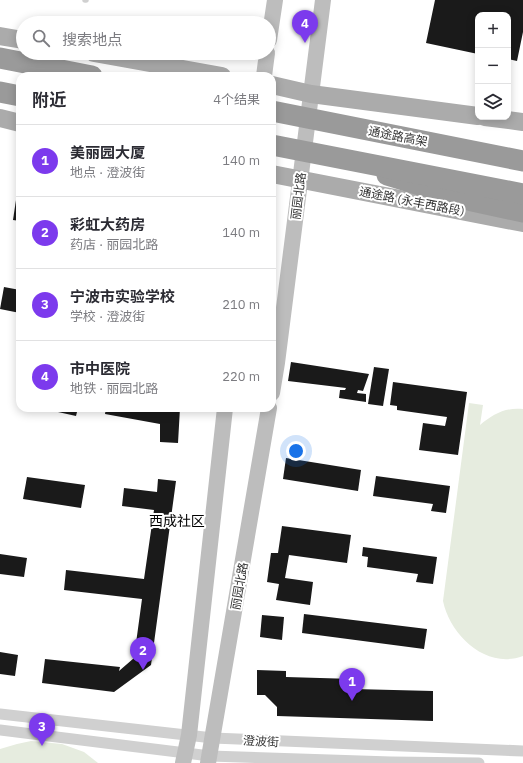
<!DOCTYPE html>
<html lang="zh">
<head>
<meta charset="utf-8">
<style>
	:root { --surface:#fff; --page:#f2f2f3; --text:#2b2b33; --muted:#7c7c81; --line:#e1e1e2; --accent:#7c3aed }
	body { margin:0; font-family:"IBM Plex Sans","Noto Sans SC",sans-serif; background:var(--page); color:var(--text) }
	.controls { position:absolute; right:12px; top:12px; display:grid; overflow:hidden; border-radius:8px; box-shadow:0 2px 10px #0003 }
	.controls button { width:36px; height:36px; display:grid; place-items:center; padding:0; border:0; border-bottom:1px solid var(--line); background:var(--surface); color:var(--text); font:20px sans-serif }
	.you { position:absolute; left:296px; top:451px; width:14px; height:14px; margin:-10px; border:3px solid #fff; border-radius:50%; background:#1a73e8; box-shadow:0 0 0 6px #1a73e833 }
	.badge { display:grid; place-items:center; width:26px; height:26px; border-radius:50%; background:var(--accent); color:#fff; font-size:13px; font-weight:700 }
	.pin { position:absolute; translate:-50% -33px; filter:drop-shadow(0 1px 2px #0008) }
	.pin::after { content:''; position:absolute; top:21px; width:14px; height:12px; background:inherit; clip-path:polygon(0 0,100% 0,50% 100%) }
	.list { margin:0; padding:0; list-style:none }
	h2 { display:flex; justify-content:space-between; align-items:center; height:52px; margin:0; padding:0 16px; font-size:17px }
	h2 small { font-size:13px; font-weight:400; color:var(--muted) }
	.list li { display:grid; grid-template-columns:26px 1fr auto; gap:12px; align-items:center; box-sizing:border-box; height:72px; padding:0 16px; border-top:1px solid var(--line) }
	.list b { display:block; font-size:15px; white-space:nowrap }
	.list p { margin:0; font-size:13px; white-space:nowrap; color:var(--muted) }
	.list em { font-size:13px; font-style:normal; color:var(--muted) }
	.icon { flex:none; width:22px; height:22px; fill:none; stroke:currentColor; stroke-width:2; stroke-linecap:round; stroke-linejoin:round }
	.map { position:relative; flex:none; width:523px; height:763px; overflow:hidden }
	.search { position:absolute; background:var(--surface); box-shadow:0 2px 10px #0003; left:16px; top:16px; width:260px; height:44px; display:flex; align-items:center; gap:10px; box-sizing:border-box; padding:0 14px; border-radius:22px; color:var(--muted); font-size:15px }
	.panel { position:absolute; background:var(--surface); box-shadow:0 2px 10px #0003; left:16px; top:72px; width:260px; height:340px; border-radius:12px }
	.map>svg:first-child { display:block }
	.park { fill:#e6ecdf }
	.building { fill:#1a1a1a }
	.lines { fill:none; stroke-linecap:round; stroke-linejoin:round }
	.lane { stroke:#d0d0d0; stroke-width:5.5 }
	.street { stroke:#d0d0d0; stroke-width:11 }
	.secondary { stroke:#bdbdbd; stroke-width:16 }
	.primary { stroke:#ababab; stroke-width:18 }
	.highway { stroke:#9a9a9a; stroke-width:21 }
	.highway-bridge { stroke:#9a9a9a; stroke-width:21 }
	.labels { text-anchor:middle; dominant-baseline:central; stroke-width:4; stroke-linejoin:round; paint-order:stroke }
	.street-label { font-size:12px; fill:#333; stroke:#fff }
	.quarter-label { font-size:14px; fill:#000; stroke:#fff }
</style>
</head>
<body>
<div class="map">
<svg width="523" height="763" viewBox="0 0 523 763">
	<rect width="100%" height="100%" fill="#fff"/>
	<g class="park">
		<path d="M469 403 483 405 480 425C493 414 506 407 523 409V656C486 670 450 635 443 601Z"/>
		<path d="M31 741 62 744 84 752 98 763H0V749L17 744Z"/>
	</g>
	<g class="building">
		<path d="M435 0H523V32L517 61 508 59V15H478V54L426 43Z"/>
		<path d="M16 200 20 201V221L13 220Z"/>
		<path d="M4 287 20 290V313L0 309Z"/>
		<path d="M291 362 369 374 363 391 358 390 357 393 366 394V402L339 398 340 390H345L346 388 288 381Z"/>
		<path d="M374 367 389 369 383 406 368 404Z"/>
		<path d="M393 382 467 392 458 455 419 450 423 423 445 426 447 417 397 410V406L390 405Z"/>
		<path d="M40 408H78L76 416Z"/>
		<path d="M106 408H180L178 443 160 442V424L105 414Z"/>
		<path d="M286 458 361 470 358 491 283 479Z"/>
		<path d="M376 476 450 486 446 513 431 511 433 504 373 496Z"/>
		<path d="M27 477 85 485 81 508 23 499Z"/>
		<path d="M158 479 176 481 151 665 114 692 42 683 45 659 120 667 119 671 134 658 142 599 64 590 66 570 144 579 154 510 122 506 124 488 157 492Z"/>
		<path d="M282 526 351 535 347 563 289 555 285 578 313 582 310 605 276 600 279 584 267 582 271 553H278Z"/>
		<path d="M363 547 437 557 433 584 416 582 418 574 367 567 368 557 362 556Z"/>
		<path d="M0 554 27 558 24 577 0 574Z"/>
		<path d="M304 614 427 629 424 649 302 633Z"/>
		<path d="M262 615 284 617 282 640 260 637Z"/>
		<path d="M0 652 18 655 15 676 0 674Z"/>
		<path d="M257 670 286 671V677L354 679V689L433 691V721L277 716V707L265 695H257Z"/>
	</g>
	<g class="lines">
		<path class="lane" d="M85 0H86"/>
		<g class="street">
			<path d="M0 714 213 738 523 751"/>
			<path d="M0 730 210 756 391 762 479 763"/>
		</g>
		<g class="secondary">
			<path d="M269 40 275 0"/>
			<path d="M264 76 267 53"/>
			<path d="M272 393 277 363 323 0"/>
			<path d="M183 763 189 735 225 408"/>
			<path d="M208 763 269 408"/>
		</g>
		<g class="primary">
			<path d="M0 36 23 40"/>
			<path d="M94 53 222 76"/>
			<path d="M272 85 311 94 478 116"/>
			<path d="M485 117 523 122"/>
			<path d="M0 118 20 123"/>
			<path d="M272 174 523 223"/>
		</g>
		<g class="highway">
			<path d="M0 58 92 76"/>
			<path d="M0 92 20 96"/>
			<path d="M387 175 472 201 523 212"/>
		</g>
		<g class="highway-bridge">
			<path d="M272 111 523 161"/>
			<path d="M272 145 523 194"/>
		</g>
	</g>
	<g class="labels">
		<g class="street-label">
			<text transform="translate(398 136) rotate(11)">通途路高架</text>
			<text transform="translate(298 196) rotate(-83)">丽园北路</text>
			<text transform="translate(412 201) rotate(11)">通途路 (永丰西路段)</text>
			<text transform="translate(239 586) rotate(-80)">丽园北路</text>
			<text transform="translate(261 741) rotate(3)">澄波街</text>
		</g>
		<g class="quarter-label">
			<text x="177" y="521">西成社区</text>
		</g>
	</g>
</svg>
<div class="controls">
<button>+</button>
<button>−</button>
<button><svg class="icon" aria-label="layers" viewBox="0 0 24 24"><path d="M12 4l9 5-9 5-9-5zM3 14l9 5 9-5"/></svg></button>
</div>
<div class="you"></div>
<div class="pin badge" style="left:352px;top:701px">1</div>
<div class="pin badge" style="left:143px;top:670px">2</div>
<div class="pin badge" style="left:42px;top:746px">3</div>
<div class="pin badge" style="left:305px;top:43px">4</div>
<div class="search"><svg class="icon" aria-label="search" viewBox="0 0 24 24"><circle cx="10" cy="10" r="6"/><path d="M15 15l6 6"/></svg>搜索地点</div>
<section class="panel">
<h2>附近<small>4个结果</small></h2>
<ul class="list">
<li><span class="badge">1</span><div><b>美丽园大厦</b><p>地点 · 澄波街</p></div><em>140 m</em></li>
<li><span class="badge">2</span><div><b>彩虹大药房</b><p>药店 · 丽园北路</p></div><em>140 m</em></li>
<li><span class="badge">3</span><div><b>宁波市实验学校</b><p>学校 · 澄波街</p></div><em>210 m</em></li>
<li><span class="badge">4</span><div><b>市中医院</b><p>地铁 · 丽园北路</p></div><em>220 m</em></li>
</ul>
</section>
</div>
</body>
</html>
